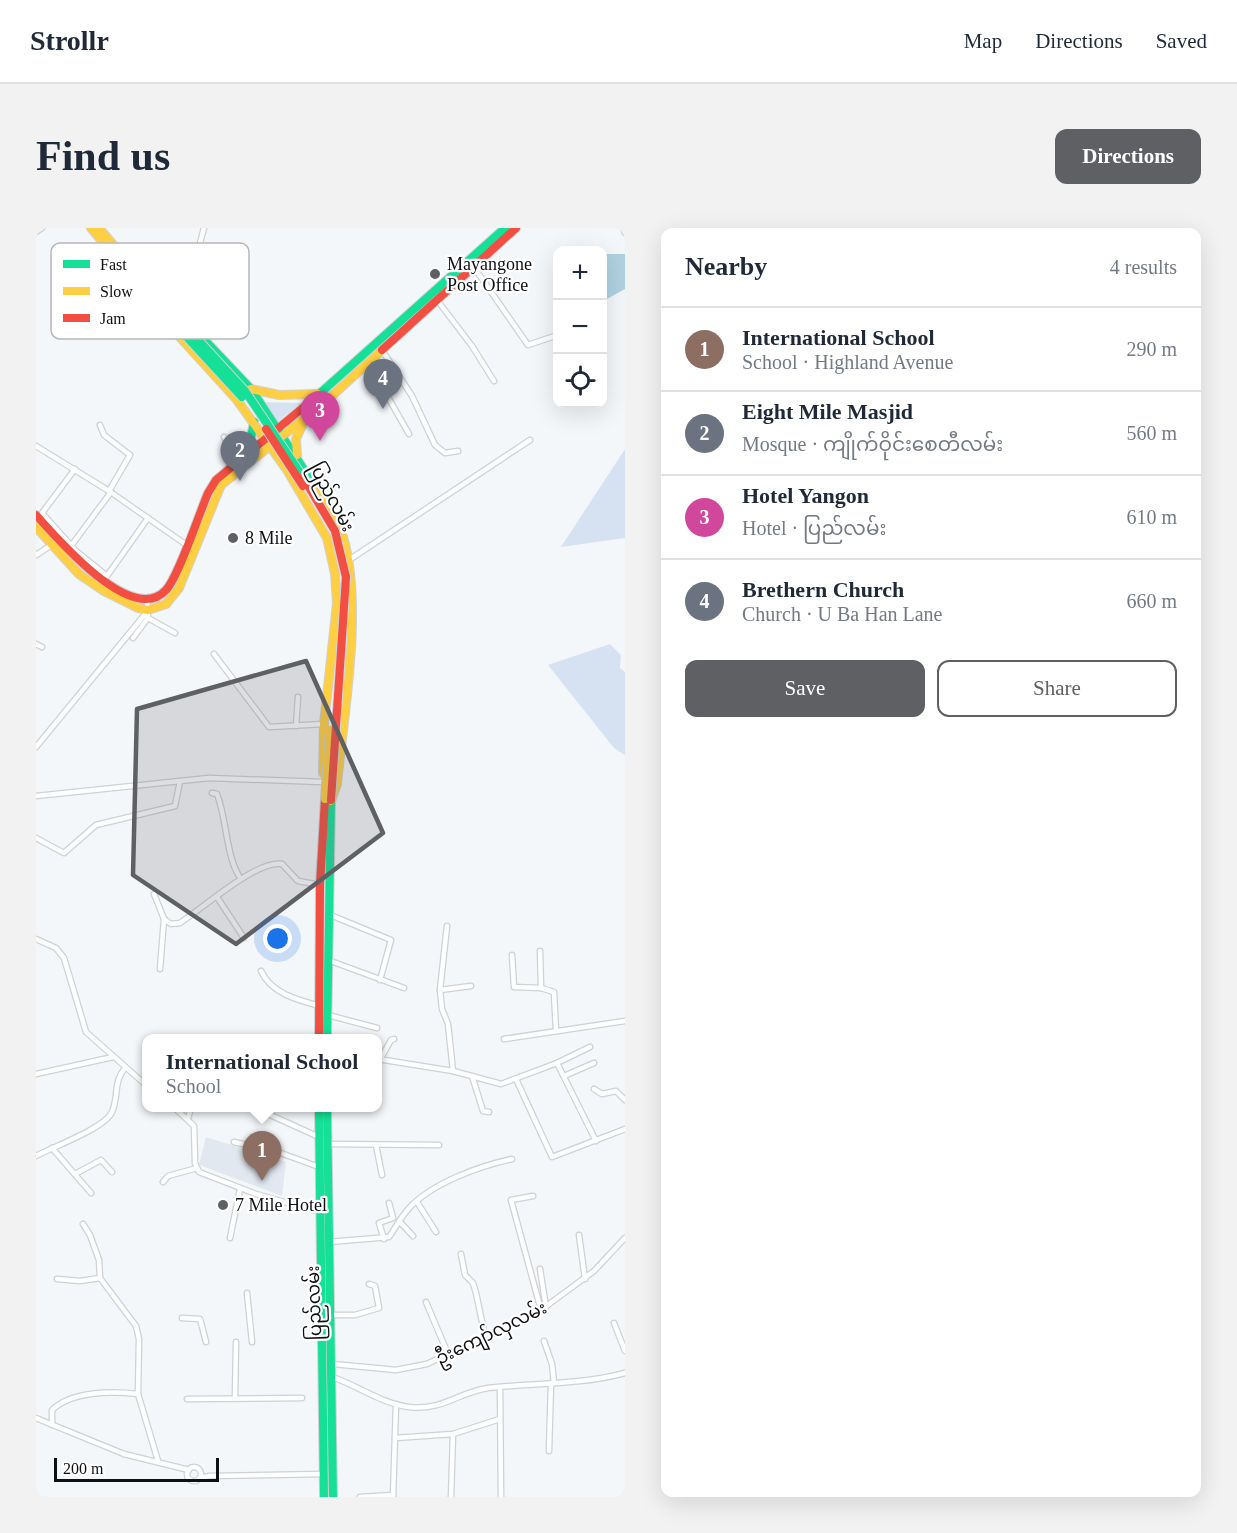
<!DOCTYPE html>
<html lang="en">
<head>
<meta charset="utf-8">
<style>
	:root { --surface:#fff; --page:#f2f2f3; --text:#1f2937; --muted:#747a83; --line:#e0e1e3; --accent:#5e6063 }
	body { margin:0; font-family:"Times New Roman","Noto Sans Myanmar",serif; background:var(--page); color:var(--text) }
	.controls { position:absolute; right:18px; top:18px; display:grid; overflow:hidden; border-radius:12px; box-shadow:0 6px 24px #0002 }
	.controls button { width:54px; height:54px; display:grid; place-items:center; padding:0; border:0; border-bottom:2px solid var(--line); background:var(--surface); color:var(--text); font:30px sans-serif }
	.scale { position:absolute; left:18px; bottom:15px; width:165px; box-sizing:border-box; padding-left:6px; border:3px solid #0e0f12; border-top:0; font-size:16px; line-height:21px; white-space:nowrap; color:#0e0f12; -webkit-text-stroke:4px #fff; paint-order:stroke }
	.you { position:absolute; left:242px; top:711px; width:21px; height:21px; margin:-15px; border:4px solid #fff; border-radius:50%; background:#1a73e8; box-shadow:0 0 0 9px #1a73e833 }
	.badge { display:grid; place-items:center; width:39px; height:39px; border-radius:50%; background:var(--accent); color:#fff; font-size:20px; font-weight:700 }
	.pin { position:absolute; translate:-50% -50px; filter:drop-shadow(0 2px 3px #0008) }
	.pin::after { content:''; position:absolute; top:32px; width:21px; height:18px; background:inherit; clip-path:polygon(0 0,100% 0,50% 100%) }
	.popup { position:absolute; left:106px; top:806px; width:240px; height:78px; box-sizing:border-box; display:grid; place-content:center; border-radius:12px; background:var(--surface); filter:drop-shadow(0 2px 4px #0005); font-size:20px; white-space:nowrap; color:var(--muted) }
	.popup b { font-size:22px; color:var(--text) }
	.popup::after { content:''; position:absolute; left:50%; top:100%; margin-left:-12px; border:12px solid transparent; border-top-color:var(--surface) }
	.list { margin:0; padding:0; list-style:none }
	h2 { display:flex; justify-content:space-between; align-items:center; height:78px; margin:0; padding:0 24px; font-size:26px }
	h2 small { font-size:20px; font-weight:400; color:var(--muted) }
	.list li { display:grid; grid-template-columns:39px 1fr auto; gap:18px; align-items:center; box-sizing:border-box; height:84px; padding:0 24px; border-top:2px solid var(--line) }
	.list b { display:block; font-size:22px; white-space:nowrap }
	.list p { margin:0; font-size:20px; white-space:nowrap; color:var(--muted) }
	.list em { font-size:20px; font-style:normal; color:var(--muted) }
	.actions { display:flex; gap:12px; padding:18px 24px }
	.actions a { flex:1; padding:14px 0; border:2px solid var(--accent); border-radius:12px; text-align:center; font-size:21px; color:var(--accent) }
	.actions .main { background:var(--accent); color:#fff }
	.icon { flex:none; width:33px; height:33px; fill:none; stroke:currentColor; stroke-width:2; stroke-linecap:round; stroke-linejoin:round }
	.map { position:relative; flex:none; width:589px; height:1269px; overflow:hidden; border-radius:12px }
	header { display:flex; align-items:center; gap:36px; box-sizing:border-box; height:84px; padding:0 30px; background:var(--surface); border-bottom:2px solid var(--line) }
	header strong { font-size:28px }
	nav { display:flex; gap:33px; margin-inline-start:auto; font-size:21px }
	.intro { display:flex; align-items:center; justify-content:space-between; box-sizing:border-box; height:144px; padding:0 36px }
	h1 { margin:0; font-size:42px }
	.button { padding:15px 27px; border-radius:12px; background:var(--accent); color:#fff; font-size:21px; font-weight:700 }
	main { display:flex; gap:36px; padding:0 36px }
	aside { flex:1; background:var(--surface); border-radius:12px; box-shadow:0 6px 24px #0002 }
	.map>svg:first-child { display:block }
	.built { fill:#e2e8f0 }
	.green { fill:#d6e2f2 }
	.water { fill:#afd2e1 }
	.lines { fill:none; stroke-linecap:round; stroke-linejoin:round }
	.street-casing { stroke:#cfd1d4; stroke-width:7 }
	.fast-casing { stroke:#d0d1d3; stroke-width:10 }
	.slow-casing { stroke:#d0d1d3; stroke-width:10 }
	.jam-casing { stroke:#d0d1d3; stroke-width:10 }
	.street { stroke:#fdfefe; stroke-width:4.5 }
	.fast { stroke:#16e098; stroke-width:8 }
	.slow { stroke:#ffcf43; stroke-width:8 }
	.jam { stroke:#f24e42; stroke-width:8 }
	.fast-bridge-casing { stroke:#d0d1d3; stroke-width:10; stroke-linecap:butt }
	.slow-bridge-casing { stroke:#d0d1d3; stroke-width:10; stroke-linecap:butt }
	.jam-bridge-casing { stroke:#d0d1d3; stroke-width:10; stroke-linecap:butt }
	.fast-bridge { stroke:#16e098; stroke-width:8 }
	.slow-bridge { stroke:#ffcf43; stroke-width:8 }
	.jam-bridge { stroke:#f24e42; stroke-width:8 }
	.marked { fill:#5e6063; fill-opacity:0.2; stroke:#5e6063; stroke-width:4.5; stroke-linejoin:round }
	.poi-dot { fill:#5e6063; stroke:#fff; stroke-width:2 }
	.labels { text-anchor:middle; dominant-baseline:central; stroke-width:4.5; stroke-linejoin:round; paint-order:stroke }
	.poi-label { font-size:18px; fill:#0e0f12; stroke:#fff; text-anchor:start }
	.street-label { font-size:18px; fill:#0e0f12; stroke:#fff }
	.key { fill:#fff; stroke:#b7b7b8; stroke-width:1.5 }
	.key-label { font-size:16px; fill:#0e0f12 }
</style>
</head>
<body>
<header>
<strong>Strollr</strong>
<nav><a>Map</a><a>Directions</a><a>Saved</a></nav>
</header>
<div class="intro"><h1>Find us</h1><a class="button">Directions</a></div>
<main>
<div class="map">
<svg width="589" height="1269" viewBox="0 0 589 1269">
	<rect width="100%" height="100%" fill="#f4f7fa"/>
	<path class="built" d="M170 909 250 934 246 968 163 937Z"/>
	<g class="green">
		<path d="M225 174 265 175 241 194Z"/>
		<path d="M589 221V310L525 319Z"/>
		<path d="M574 416 585 427 584 440 589 444V527L578 520 512 437Z"/>
	</g>
	<path class="water" d="M567 26H589V61L569 72 567 71Z"/>
	<g class="lines">
		<g class="street-casing">
			<g id="street">
				<path d="M587 0 589 5"/>
				<path d="M0 4 6 0"/>
				<path d="M437 38 492 117 522 107"/>
				<path d="M131 70 156 45 168 0"/>
				<path d="M401 72 436 118 458 153"/>
				<path d="M346 122 376 168 399 217 409 225 422 223"/>
				<path d="M333 136 373 206"/>
				<path d="M64 197 68 207 94 227 73 263"/>
				<path d="M188 209 204 233"/>
				<path d="M0 218 73 263 152 318"/>
				<path d="M39 241 6 285 40 323 71 348 112 290"/>
				<path d="M35 318 75 264"/>
				<path d="M0 327 22 313"/>
				<path d="M313 332 494 212"/>
				<path d="M112 390 139 405"/>
				<path d="M97 410 112 390 111 373"/>
				<path d="M0 416 6 419"/>
				<path d="M178 426 233 499 288 496"/>
				<path d="M260 498 262 469"/>
				<path d="M0 519 110 385"/>
				<path d="M176 565 181 566C191 591 190 631 205 651"/>
				<path d="M0 568 173 550 287 554"/>
				<path d="M0 610 28 625 60 597 139 578 144 553"/>
				<path d="M118 666 128 691 135 696 144 695C167 680 222 631 246 636L262 653 284 657"/>
				<path d="M181 669 208 710"/>
				<path d="M292 686 355 712 344 752"/>
				<path d="M411 698 404 762 406 781 412 796 417 843"/>
				<path d="M0 711 20 720 28 730 50 804 110 857"/>
				<path d="M504 723 505 760"/>
				<path d="M476 727 478 759 505 760 518 764 520 803"/>
				<path d="M292 732 368 760"/>
				<path d="M124 741 128 691"/>
				<path d="M225 743C235 765 261 772 284 778"/>
				<path d="M404 762 435 758"/>
				<path d="M292 787 341 800"/>
				<path d="M468 811 589 793"/>
				<path d="M342 831 417 843 465 856 521 835 560 913"/>
				<path d="M344 832 355 812 358 811"/>
				<path d="M521 835 554 819"/>
				<path d="M0 846 77 829"/>
				<path d="M436 848 447 883 453 884"/>
				<path d="M528 848 558 835"/>
				<path d="M480 851 516 929 589 901"/>
				<path d="M558 861 566 866 580 863 589 872"/>
				<path d="M139 880 158 898 159 935 163 944 220 966 284 984"/>
				<path d="M219 880 283 909"/>
				<path d="M152 890 155 880"/>
				<path d="M198 914 242 924 283 939"/>
				<path d="M292 916 403 917"/>
				<path d="M340 917 346 947"/>
				<path d="M16 920 55 965"/>
				<path d="M0 928C17 919 69 900 76 884 83 868 77 854 89 840"/>
				<path d="M39 946 65 932 76 944"/>
				<path d="M127 954 132 948 161 940"/>
				<path d="M497 968 475 972 505 1082"/>
				<path d="M381 974 400 1004"/>
				<path d="M364 994 377 1008"/>
				<path d="M47 996 54 1007 63 1032 64 1050 100 1098 103 1111 102 1166 122 1233"/>
				<path d="M543 1007 549 1051"/>
				<path d="M194 1010 204 961"/>
				<path d="M348 1011 343 995 357 990 353 975"/>
				<path d="M293 1014 353 1009C360 999 366 987 375 978 399 954 444 938 476 931"/>
				<path d="M425 1026 429 1047 437 1055 440 1065 449 1108"/>
				<path d="M504 1041 510 1079"/>
				<path d="M21 1051 44 1053 64 1050"/>
				<path d="M211 1065 216 1114"/>
				<path d="M390 1074 412 1126"/>
				<path d="M295 1087H319L343 1080 339 1058 333 1056"/>
				<path d="M146 1090 164 1091 170 1114"/>
				<path d="M578 1095 589 1123"/>
				<path d="M508 1113 516 1136 518 1155"/>
				<path d="M297 1136 360 1142 391 1136 505 1082 558 1043 589 1010"/>
				<path d="M296 1149C321 1157 346 1176 373 1179 407 1183 423 1164 452 1160 497 1155 545 1157 589 1145"/>
				<path d="M464 1160 465 1269"/>
				<path d="M199 1170 200 1114"/>
				<path d="M151 1171 266 1170"/>
				<path d="M0 1190 88 1226 153 1242"/>
				<path d="M16 1197V1182C36 1163 75 1163 102 1166"/>
				<path d="M359 1210 417 1206 464 1191"/>
				<path d="M513 1223 515 1155"/>
				<circle cx="158" cy="1246" r="7"/>
				<path d="M164 1250 173 1248 287 1246"/>
				<path d="M324 1269 357 1267"/>
				<path d="M357 1269 360 1176"/>
				<path d="M415 1269 417 1206"/>
			</g>
		</g>
		<g class="fast-casing">
			<g id="fast">
				<path d="M107 47 215 161 282 263"/>
				<path d="M281 168 469 0"/>
				<path d="M212 225 218 194"/>
				<path d="M291 810 295 572"/>
				<path d="M283 880 288 1269"/>
				<path d="M291 880 297 1269"/>
			</g>
		</g>
		<g class="slow-casing">
			<g id="slow">
				<path d="M55 0 103 57"/>
				<path d="M63 0 108 53"/>
				<path d="M94 50 100 61 201 172 251 242 291 310 299 346 301 375 288 496 287 545"/>
				<path d="M215 161 243 167 282 166"/>
				<path d="M261 227 260 211 267 195"/>
				<path d="M282 263C293 279 305 298 309 316 326 386 308 484 301 556L295 573"/>
				<path d="M0 299 43 346 68 363 102 380 112 382 130 376 143 360 185 257 288 175 346 122"/>
			</g>
		</g>
		<g class="jam-casing">
			<g id="jam">
				<path d="M346 122 480 0"/>
				<path d="M0 287C22 311 96 399 130 362 143 348 163 286 172 265L180 252 281 168"/>
				<path d="M283 810 284 657 289 571"/>
			</g>
		</g>
		<use href="#street" class="street"/>
		<use href="#fast" class="fast"/>
		<use href="#slow" class="slow"/>
		<use href="#jam" class="jam"/>
		<g class="fast-bridge-casing">
			<g id="fast-bridge">
				<path d="M108 53 209 163 267 249"/>
				<path d="M103 57 206 169"/>
			</g>
		</g>
		<g class="slow-bridge-casing">
			<path id="slow-bridge" d="M289 571 294 502"/>
		</g>
		<g class="jam-bridge-casing">
			<g id="jam-bridge">
				<path d="M230 201 267 258"/>
				<path d="M267 249 299 303 310 349 295 572"/>
			</g>
		</g>
		<use href="#fast-bridge" class="fast-bridge"/>
		<use href="#slow-bridge" class="slow-bridge"/>
		<use href="#jam-bridge" class="jam-bridge"/>
	</g>
	<path class="marked" d="M270 433 347 605 200 716 97 647 101 481Z"/>
	<g class="poi-dot">
		<circle cx="399" cy="46" r="6"/>
		<circle cx="197" cy="310" r="6"/>
		<circle cx="187" cy="977" r="6"/>
	</g>
	<g class="labels">
		<g class="poi-label">
			<text x="411" y="36">Mayangone<tspan x="411" dy="21">Post Office</tspan></text>
			<text x="209" y="310">8 Mile</text>
			<text x="199" y="977">7 Mile Hotel</text>
		</g>
		<g class="street-label">
			<text transform="translate(296 269) rotate(62)">ပြည်လမ်း</text>
			<text transform="translate(278 1075) rotate(-92)">ပြည်လမ်း</text>
			<text transform="translate(455 1105) rotate(-26)">ဦးကျော်လှလမ်း</text>
		</g>
	</g>
	<rect x="15" y="15" width="198" height="96" rx="9" class="key"/>
	<rect x="27" y="32" width="27" height="8" fill="#16e098"/>
	<rect x="27" y="59" width="27" height="8" fill="#ffcf43"/>
	<rect x="27" y="86" width="27" height="8" fill="#f24e42"/>
	<g class="key-label">
		<text x="64" y="42">Fast</text>
		<text x="64" y="69">Slow</text>
		<text x="64" y="96">Jam</text>
	</g>
</svg>
<div class="controls">
<button>+</button>
<button>−</button>
<button><svg class="icon" aria-label="locate" viewBox="0 0 24 24"><circle cx="12" cy="12" r="6"/><path d="M12 2v4M12 18v4M2 12h4M18 12h4"/></svg></button>
</div>
<div class="scale">200 m</div>
<div class="you"></div>
<div class="pin badge" style="left:226px;top:953px;background:#8d6e63">1</div>
<div class="popup"><b>International School</b>School</div>
<div class="pin badge" style="left:204px;top:253px;background:#6b7280">2</div>
<div class="pin badge" style="left:284px;top:213px;background:#d1479c">3</div>
<div class="pin badge" style="left:347px;top:181px;background:#6b7280">4</div>
</div>
<aside>
<h2>Nearby<small>4 results</small></h2>
<ul class="list">
<li><span class="badge" style="background:#8d6e63">1</span><div><b>International School</b><p>School · Highland Avenue</p></div><em>290 m</em></li>
<li><span class="badge" style="background:#6b7280">2</span><div><b>Eight Mile Masjid</b><p>Mosque · ကျိုက်ဝိုင်းစေတီလမ်း</p></div><em>560 m</em></li>
<li><span class="badge" style="background:#d1479c">3</span><div><b>Hotel Yangon</b><p>Hotel · ပြည်လမ်း</p></div><em>610 m</em></li>
<li><span class="badge" style="background:#6b7280">4</span><div><b>Brethern Church</b><p>Church · U Ba Han Lane</p></div><em>660 m</em></li>
</ul>
<div class="actions"><a class="main">Save</a><a>Share</a></div>
</aside>
</main>
</body>
</html>
